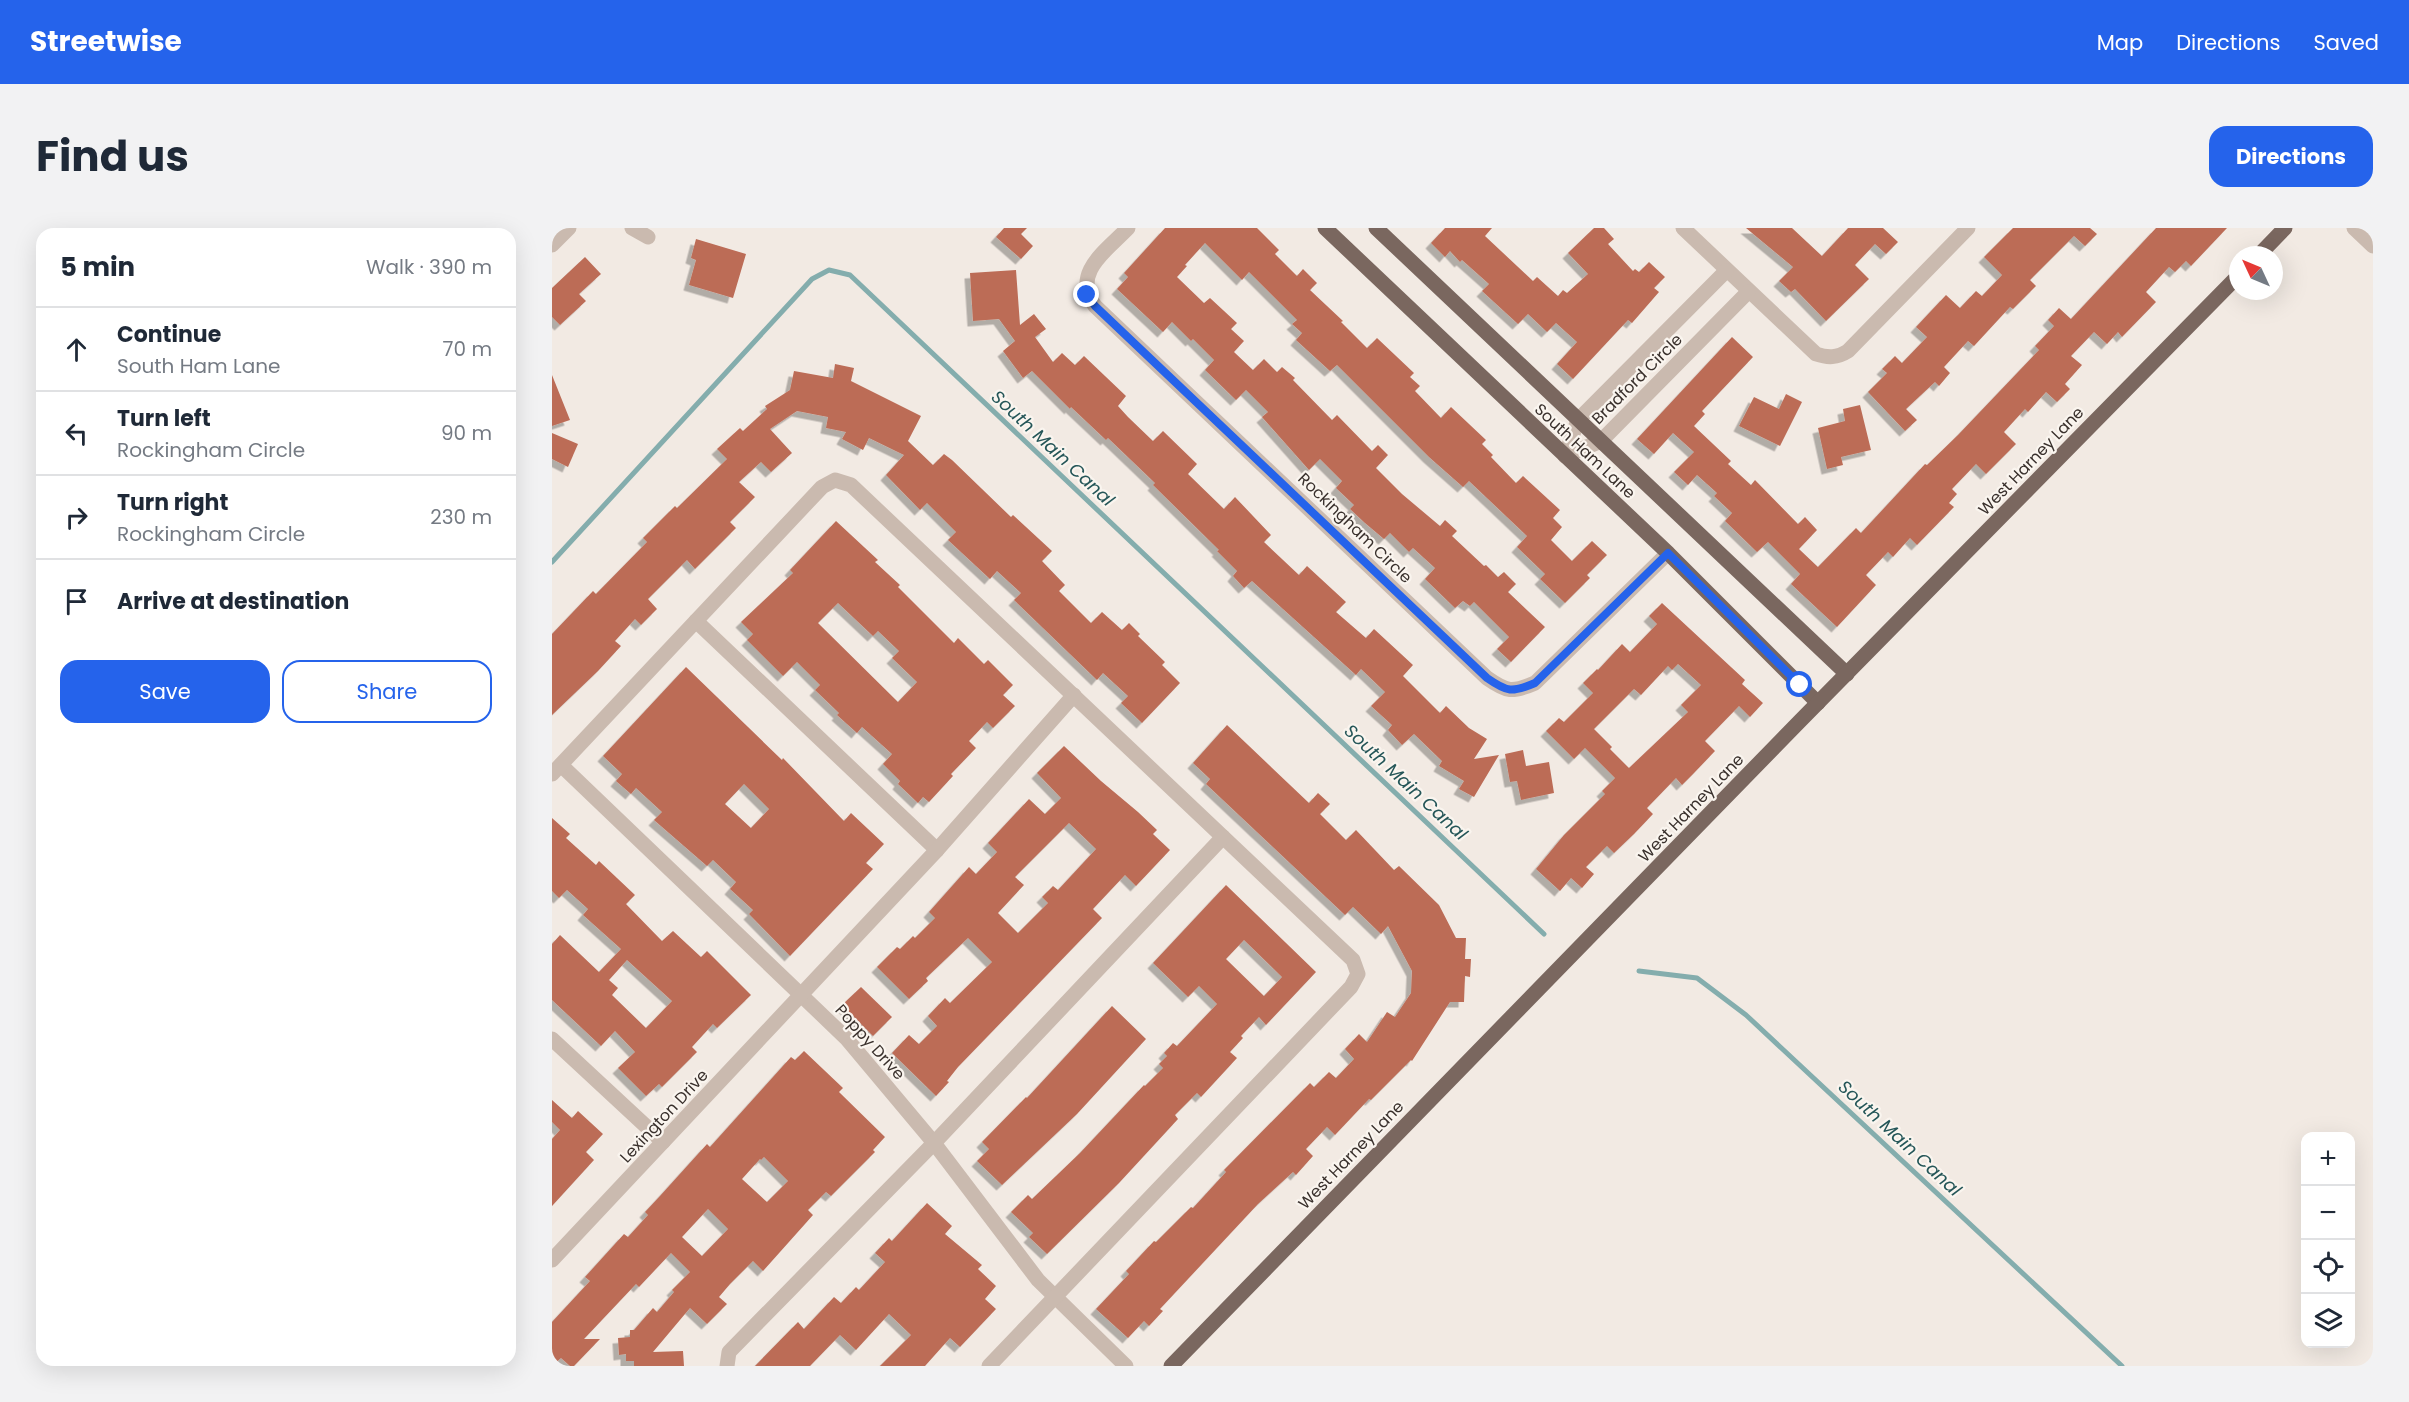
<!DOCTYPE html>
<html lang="en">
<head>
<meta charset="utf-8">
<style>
	:root { --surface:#fff; --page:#f2f2f3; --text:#1f2937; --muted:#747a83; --line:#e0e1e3; --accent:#2563eb }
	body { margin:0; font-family:Poppins,sans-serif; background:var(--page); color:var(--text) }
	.controls { position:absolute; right:18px; bottom:18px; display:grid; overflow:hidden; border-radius:12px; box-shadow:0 6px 24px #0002 }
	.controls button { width:54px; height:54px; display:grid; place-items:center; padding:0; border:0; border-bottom:2px solid var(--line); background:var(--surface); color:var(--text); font:30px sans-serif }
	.compass { position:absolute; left:1677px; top:18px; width:54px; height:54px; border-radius:50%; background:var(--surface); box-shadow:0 6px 24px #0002; rotate:314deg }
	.stop { position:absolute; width:18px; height:18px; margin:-14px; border:4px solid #2563eb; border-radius:50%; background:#fff }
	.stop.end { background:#2563eb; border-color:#fff; box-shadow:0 2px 6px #0008 }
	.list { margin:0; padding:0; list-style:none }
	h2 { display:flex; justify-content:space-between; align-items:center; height:78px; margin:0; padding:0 24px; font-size:26px }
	h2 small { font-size:20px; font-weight:400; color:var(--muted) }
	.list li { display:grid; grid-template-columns:39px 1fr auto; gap:18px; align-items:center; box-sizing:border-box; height:84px; padding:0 24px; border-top:2px solid var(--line) }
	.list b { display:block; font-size:22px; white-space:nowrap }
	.list p { margin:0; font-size:20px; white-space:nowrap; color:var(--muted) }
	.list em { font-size:20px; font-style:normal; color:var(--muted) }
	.actions { display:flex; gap:12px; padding:18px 24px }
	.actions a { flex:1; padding:14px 0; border:2px solid var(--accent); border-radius:18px; text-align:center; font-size:21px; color:var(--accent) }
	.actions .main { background:var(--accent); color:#fff }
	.icon { flex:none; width:33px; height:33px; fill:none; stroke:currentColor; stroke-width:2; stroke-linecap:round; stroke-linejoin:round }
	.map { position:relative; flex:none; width:1821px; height:1138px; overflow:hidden; border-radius:18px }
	header { display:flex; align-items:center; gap:36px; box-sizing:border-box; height:84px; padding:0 30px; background:var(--accent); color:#fff }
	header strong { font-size:28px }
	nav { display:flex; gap:33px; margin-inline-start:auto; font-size:21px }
	.intro { display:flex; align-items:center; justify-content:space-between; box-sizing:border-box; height:144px; padding:0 36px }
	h1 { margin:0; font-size:42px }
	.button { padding:15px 27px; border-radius:18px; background:var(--accent); color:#fff; font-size:21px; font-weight:700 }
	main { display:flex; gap:36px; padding:0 36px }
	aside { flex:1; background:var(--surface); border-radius:18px; box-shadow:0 6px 24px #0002 }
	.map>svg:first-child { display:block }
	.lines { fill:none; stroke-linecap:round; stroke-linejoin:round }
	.stream { stroke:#84adad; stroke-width:5 }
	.building { fill:#bc6c57; fill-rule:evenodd; filter:url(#shadow) }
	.minor { stroke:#cabaaf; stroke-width:15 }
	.major { stroke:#7a675f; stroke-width:15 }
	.route { stroke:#2563eb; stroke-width:8 }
	.labels { text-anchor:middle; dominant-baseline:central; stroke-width:4.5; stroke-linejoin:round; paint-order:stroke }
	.street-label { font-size:16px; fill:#39302c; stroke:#faf5ef }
	.water-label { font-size:18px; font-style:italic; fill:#255658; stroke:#faf5ef }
</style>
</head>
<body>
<header>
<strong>Streetwise</strong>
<nav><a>Map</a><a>Directions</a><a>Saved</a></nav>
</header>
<div class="intro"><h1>Find us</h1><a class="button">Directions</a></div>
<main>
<aside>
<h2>5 min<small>Walk · 390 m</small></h2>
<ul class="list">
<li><svg class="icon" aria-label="ahead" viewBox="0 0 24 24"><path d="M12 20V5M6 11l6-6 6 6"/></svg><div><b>Continue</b><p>South Ham Lane</p></div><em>70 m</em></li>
<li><svg class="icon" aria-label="left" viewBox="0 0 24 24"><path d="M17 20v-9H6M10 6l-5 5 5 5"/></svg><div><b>Turn left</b><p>Rockingham Circle</p></div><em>90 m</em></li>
<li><svg class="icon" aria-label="right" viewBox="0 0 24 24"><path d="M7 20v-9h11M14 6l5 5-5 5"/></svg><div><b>Turn right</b><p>Rockingham Circle</p></div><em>230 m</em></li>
<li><svg class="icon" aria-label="arrive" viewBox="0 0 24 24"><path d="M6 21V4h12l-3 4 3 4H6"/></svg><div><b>Arrive at destination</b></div></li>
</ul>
<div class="actions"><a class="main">Save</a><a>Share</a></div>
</aside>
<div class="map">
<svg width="1821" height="1138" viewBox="0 0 1821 1138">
	<defs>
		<filter id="shadow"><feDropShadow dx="-5.5" dy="5.5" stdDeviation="0" flood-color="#0004"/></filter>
	</defs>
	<rect width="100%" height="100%" fill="#f2eae3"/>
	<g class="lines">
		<g class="stream">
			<path d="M0 334 260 51 277 42 298 47 992 706"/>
			<path d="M1087 743 1145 750 1194 787 1570 1138"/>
		</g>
	</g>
	<g class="building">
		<path d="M452 0H475L469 6 481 18 469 31 444 9Z"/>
		<path d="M613 0H705L727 22 723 26 745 48 751 41 765 55 758 62 791 93 789 94 815 120 825 110 862 145 858 149 868 158 863 163 889 190 899 179 934 212 930 216 941 227 939 229 964 255 971 248 1008 282 1001 290 1010 299 999 312 1020 333 1040 313 1055 327 1035 347 1038 350 1013 375 988 351 993 346 965 319 975 308 917 253 911 259 877 229 785 137 778 143 744 112 750 105 740 96 745 92 697 44 690 52 653 15 633 37 635 38 625 49 652 75 658 70 685 95 679 101 692 113 682 124 701 142 712 131 725 144 730 139 743 150 741 152 780 192 785 187 820 223 826 217 836 227 824 240 850 266 888 298 893 292 905 303 900 308 932 338 934 337 946 349 952 344 964 356 956 364 993 399 959 434 945 421 957 409 922 374 918 378 911 373 903 380 873 351 883 340 861 320 857 324 838 305 832 311 813 295 798 281 802 277 784 260 790 253 768 231 757 242 710 189 716 184 694 162 684 172 653 142 662 132 641 111 639 113 620 94 611 104 565 61 576 49 572 45Z"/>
		<path d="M893 0H940L933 8 981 53 985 49 1006 68 1011 62 1015 65 1036 46 1016 25 1042 0H1052L1062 11 1056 16 1081 43 1083 41 1087 44 1097 34 1113 49 1102 60 1107 64 1080 95 1076 92 1021 151 1005 136 1025 114 1004 95 995 104 976 86 966 96 930 63 937 56 910 32 908 34 898 23 893 29 879 15Z"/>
		<path d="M1194 0H1240L1270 28 1296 0H1331L1346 14 1334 26 1323 16 1303 37 1317 51 1274 93 1243 61 1239 64 1227 53 1241 39Z"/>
		<path d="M1461 0H1538L1545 6 1533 18 1522 8 1478 52 1484 58 1461 81 1458 79 1422 118 1416 113 1392 139 1398 145 1387 158 1383 154 1354 181 1365 192 1353 203 1316 164 1335 145 1330 141 1343 128 1350 135 1375 109 1364 99 1394 67 1408 80 1424 63 1430 68 1450 47 1432 29Z"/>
		<path d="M1604 0H1675L1639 38 1634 33 1623 44 1617 39 1594 64 1604 74 1570 109 1566 104 1555 116 1542 104 1519 128 1530 137 1513 156 1518 161 1505 174 1494 164 1476 184 1473 181 1452 204 1464 216 1434 246 1424 236 1400 261 1405 266 1397 275 1402 279 1365 317 1358 310 1341 329 1336 324 1314 347 1324 357 1285 399 1239 356 1248 346 1216 314 1205 324 1173 293 1180 285 1162 268 1165 265 1145 247 1136 257 1122 244 1142 224 1121 205 1102 226 1085 211 1180 109 1201 129 1150 183 1153 186 1142 198 1179 233 1176 236 1199 257 1203 252 1246 296 1253 289 1265 302 1247 321 1266 339 1304 300 1309 305 1373 236 1375 237 1406 207 1487 122 1483 118 1502 98 1496 92 1507 80 1519 91Z"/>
		<path d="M144 11 194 26 181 70 137 57 144 32 139 30Z"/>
		<path d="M33 29 49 46 27 66 34 73 8 97 0 89V60Z"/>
		<path d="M464 42 468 97 482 86 494 101 483 109 501 134 510 125 523 137 532 128 574 168 566 178 576 189 601 213 611 203 645 236 636 246 672 281 683 269 719 307 712 314 747 347 755 338 794 374 784 384 814 410 822 401 861 437 851 448 888 485 894 478 917 500 935 511 922 531 947 527 922 569 907 561 912 553 887 538 890 533 862 506 850 517 836 502 840 497 819 478 833 464 809 441 804 447 700 353 692 360 681 348 685 343 665 323 667 322 601 257 603 255 556 210 554 212 519 179 518 181 480 143 471 150 451 123 463 113 447 91 421 93 418 45Z"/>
		<path d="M283 136 302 140 299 153 369 188 356 213 381 237 392 226 400 232 459 289 461 287 500 323 490 333 513 357 507 363 539 395 550 384 570 402 577 395 588 406 586 408 613 434 610 437 628 455 590 495 569 475 576 468 551 445 545 452 462 372 469 365 445 343 438 351 396 312 404 304 375 275 368 282 334 247 352 227 317 210 311 222 290 211 294 204 274 200 276 189 245 183 218 201 240 225 219 244 209 234 187 254 203 269 178 294 184 300 143 341 135 332 96 371 105 381 89 397 83 391 63 413 69 418 46 443 0 487V406L41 363 44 366 95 314 91 310 123 278 125 280 175 231 165 221 188 200 191 203 215 181 213 178 238 162 242 143 281 150Z"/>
		<path d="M0 147 18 192 0 198Z"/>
		<path d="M1234 166 1250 174 1228 218 1187 198 1202 169 1227 181Z"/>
		<path d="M1308 177 1319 222 1289 229 1291 237 1275 241 1266 200 1293 193 1291 181Z"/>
		<path d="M0 205 26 216 16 239 0 231Z"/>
		<path d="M284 293 326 332 323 334 348 357 346 359 402 415 406 410 432 436 436 432 461 457 451 467 463 478 441 500 435 494 417 513 424 520 399 546 401 548 377 574 371 569 366 575 346 556 348 553 331 536 340 526 310 499 305 505 285 487 287 485 263 462 268 457 245 434 231 448 195 412 201 406 189 394 241 345 238 342ZM286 375 321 408 326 403 347 423 340 430 365 454 346 474 266 395Z"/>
		<path d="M1110 375 1193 452 1190 456 1211 475 1198 489 1187 478 1153 513 1163 523 1142 545 1130 557 1124 550 1095 580 1101 586 1082 606 1062 625 1055 618 1034 639 1042 646 1030 660 1019 650 1008 663 984 641 1012 607 1053 566 1050 563 1063 550 1033 520 1022 531 994 503 1007 490 1012 494 1041 465 1031 455 1045 441 1046 442 1070 416 1078 424 1105 396 1097 388ZM1126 436 1149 457 1129 477 1136 484 1077 540 1058 521 1060 519 1042 501 1082 461 1089 467 1116 438 1120 442Z"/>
		<path d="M134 439 230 532 231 530 292 593 299 585 332 616 314 635 321 641 238 728 197 686 201 682 178 661 184 654 161 632 155 638 102 592 110 584 84 560 79 566 64 553 70 546 51 528ZM192 556 217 581 199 600 173 576Z"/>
		<path d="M675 497 757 575 766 565 778 576 768 586 794 612 804 602 842 642 847 638 887 677 904 710H914L913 731H919L918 749 913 748 912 774H898L860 833 859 832 819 872 817 871 783 907 775 899 754 921 761 928 744 947 741 944 706 976 608 1081 611 1083 597 1098 592 1093 576 1110 544 1081 577 1046 574 1043 602 1013 604 1014 639 979 641 980 674 944 672 942 758 855 762 859 777 844 784 850 802 831 793 821 807 806 815 814 835 784 843 789 859 765 860 743 836 698 829 706 801 679 793 687 654 556 658 551 641 535Z"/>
		<path d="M512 518 549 553 586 584 605 602 601 606 618 622 584 658 573 647 541 681 550 690 406 839 395 853 397 854 384 868 340 825 357 807 367 816 385 798 376 788 393 770 398 775 440 734 416 710 374 750 376 753 357 771 325 739 345 719 348 721 361 708 363 710 383 690 377 684 417 639 424 646 445 624 436 615 477 571 493 586 509 570 485 545ZM517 595 544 621 506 662 501 658 490 669 496 675 466 705 446 685 472 657 463 649Z"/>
		<path d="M971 522 974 538 997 534 1002 565 969 572 965 553 958 554 953 526Z"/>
		<path d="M0 590 18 606 14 610 44 637 47 633 83 667 74 676 110 713 121 703 149 729 155 723 199 767 165 800 161 796 140 819 145 824 110 859 107 856 94 868 66 840 83 824 63 803 49 818 0 772V716L8 707 47 744 69 721 31 687 36 681 15 662 7 670 0 663ZM75 732 120 773 94 800 60 767 66 760 57 752Z"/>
		<path d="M674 657 764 744 714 797 707 789 689 808 691 810 678 824 685 830 649 869 645 865 623 887 626 891 567 955 495 1026 477 1009 481 1005 459 984 476 967 480 971 528 925 592 857 593 858 611 840 607 836 615 828 612 825 621 815 625 818 665 776 647 758 636 769 601 735ZM692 712 730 749 712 768 674 731Z"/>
		<path d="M309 759 340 789 321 808 290 777Z"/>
		<path d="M560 778 594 811 525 886 450 957 425 933 437 921 430 914 474 869 475 870Z"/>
		<path d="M252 823 291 860 287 864 333 909 321 922 323 924 279 968 274 964 256 982 261 987 211 1043 201 1033 178 1056 167 1069 175 1076 155 1096 138 1080 101 1124 131 1123 132 1138H82V1133H74V1126L67 1127 66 1110 78 1109V1102H82L101 1080 105 1084 122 1064 120 1062 138 1044 119 1025 87 1059 84 1056 32 1111H48L22 1138H18L9 1130 0 1138V1094L38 1053 33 1049 72 1006 76 1009 96 987 93 984 108 968 155 916 158 919 239 829 243 832ZM212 929 236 953 215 974 190 951 208 931 209 932ZM156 981 176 1001 150 1028 130 1009Z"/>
		<path d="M0 872 20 890 26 883 51 906 34 924 42 932 0 978V911L8 902 0 894Z"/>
		<path d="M375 975 400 998 393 1006 430 1037 426 1041 444 1058 433 1071 444 1081 408 1119 398 1110 373 1138H328L359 1107 337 1086 304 1122 288 1107 258 1138H203L246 1094 252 1101 282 1069 289 1075 304 1059 307 1062 333 1034 323 1025 337 1010 340 1013Z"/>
	</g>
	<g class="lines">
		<g class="minor">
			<path d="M80 0 96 9"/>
			<path d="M576 0C554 23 519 45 543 78L935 450C955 464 960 465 983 455L1116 325"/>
			<path d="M1131 0 1264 126C1276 130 1285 130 1296 123L1416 0"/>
			<path d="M1802 0 1821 18"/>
			<path d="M0 17 17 0"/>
			<path d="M1013 228 1049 213 1196 64"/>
			<path d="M1013 228 1026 192 1174 43"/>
			<path d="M144 393 385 622"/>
			<path d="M9 537 294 810 382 915 486 1052 574 1138"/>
			<path d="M0 546 270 259 283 252 299 257 801 732 806 746 799 759 437 1138"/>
			<path d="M0 811 111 914"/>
			<path d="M0 1032 385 622 522 467"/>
			<path d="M175 1138 177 1124 382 915 671 609"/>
		</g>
		<g class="major">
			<path d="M773 0 1116 325 1266 475"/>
			<path d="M824 0 1295 446"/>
			<path d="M1707 27 1733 0"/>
			<path d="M619 1138 1247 494 1686 48"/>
		</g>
	</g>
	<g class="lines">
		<path class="route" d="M535 67 543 78 935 450C955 464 960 465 983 455L1116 325 1248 457"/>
	</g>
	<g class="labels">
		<g class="street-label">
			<text transform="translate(1085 151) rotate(-45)">Bradford Circle</text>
			<text transform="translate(1033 223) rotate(43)">South Ham Lane</text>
			<text transform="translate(1479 233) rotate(-46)">West Harney Lane</text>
			<text transform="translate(803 300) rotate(44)">Rockingham Circle</text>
			<text transform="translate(1139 580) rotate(-46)">West Harney Lane</text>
			<text transform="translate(318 814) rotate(48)">Poppy Drive</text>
			<text transform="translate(112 888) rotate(-47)">Lexington Drive</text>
			<text transform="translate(799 927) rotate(-46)">West Harney Lane</text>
		</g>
		<g class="water-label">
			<text transform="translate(501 220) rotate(43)">South Main Canal</text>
			<text transform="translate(854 554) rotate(43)">South Main Canal</text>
			<text transform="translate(1348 910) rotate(43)">South Main Canal</text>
		</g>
	</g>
</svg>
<div class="controls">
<button>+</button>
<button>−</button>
<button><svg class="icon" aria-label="locate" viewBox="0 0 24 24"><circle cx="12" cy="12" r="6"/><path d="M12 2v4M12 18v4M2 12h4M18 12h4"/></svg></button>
<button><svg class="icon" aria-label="layers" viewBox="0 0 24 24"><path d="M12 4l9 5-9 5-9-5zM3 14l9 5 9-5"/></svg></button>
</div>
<svg class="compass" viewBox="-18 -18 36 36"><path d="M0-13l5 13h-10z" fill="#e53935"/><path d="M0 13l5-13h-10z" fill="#747a83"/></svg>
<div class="stop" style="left:1248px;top:457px"></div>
<div class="stop end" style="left:535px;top:67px"></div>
</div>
</main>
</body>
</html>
